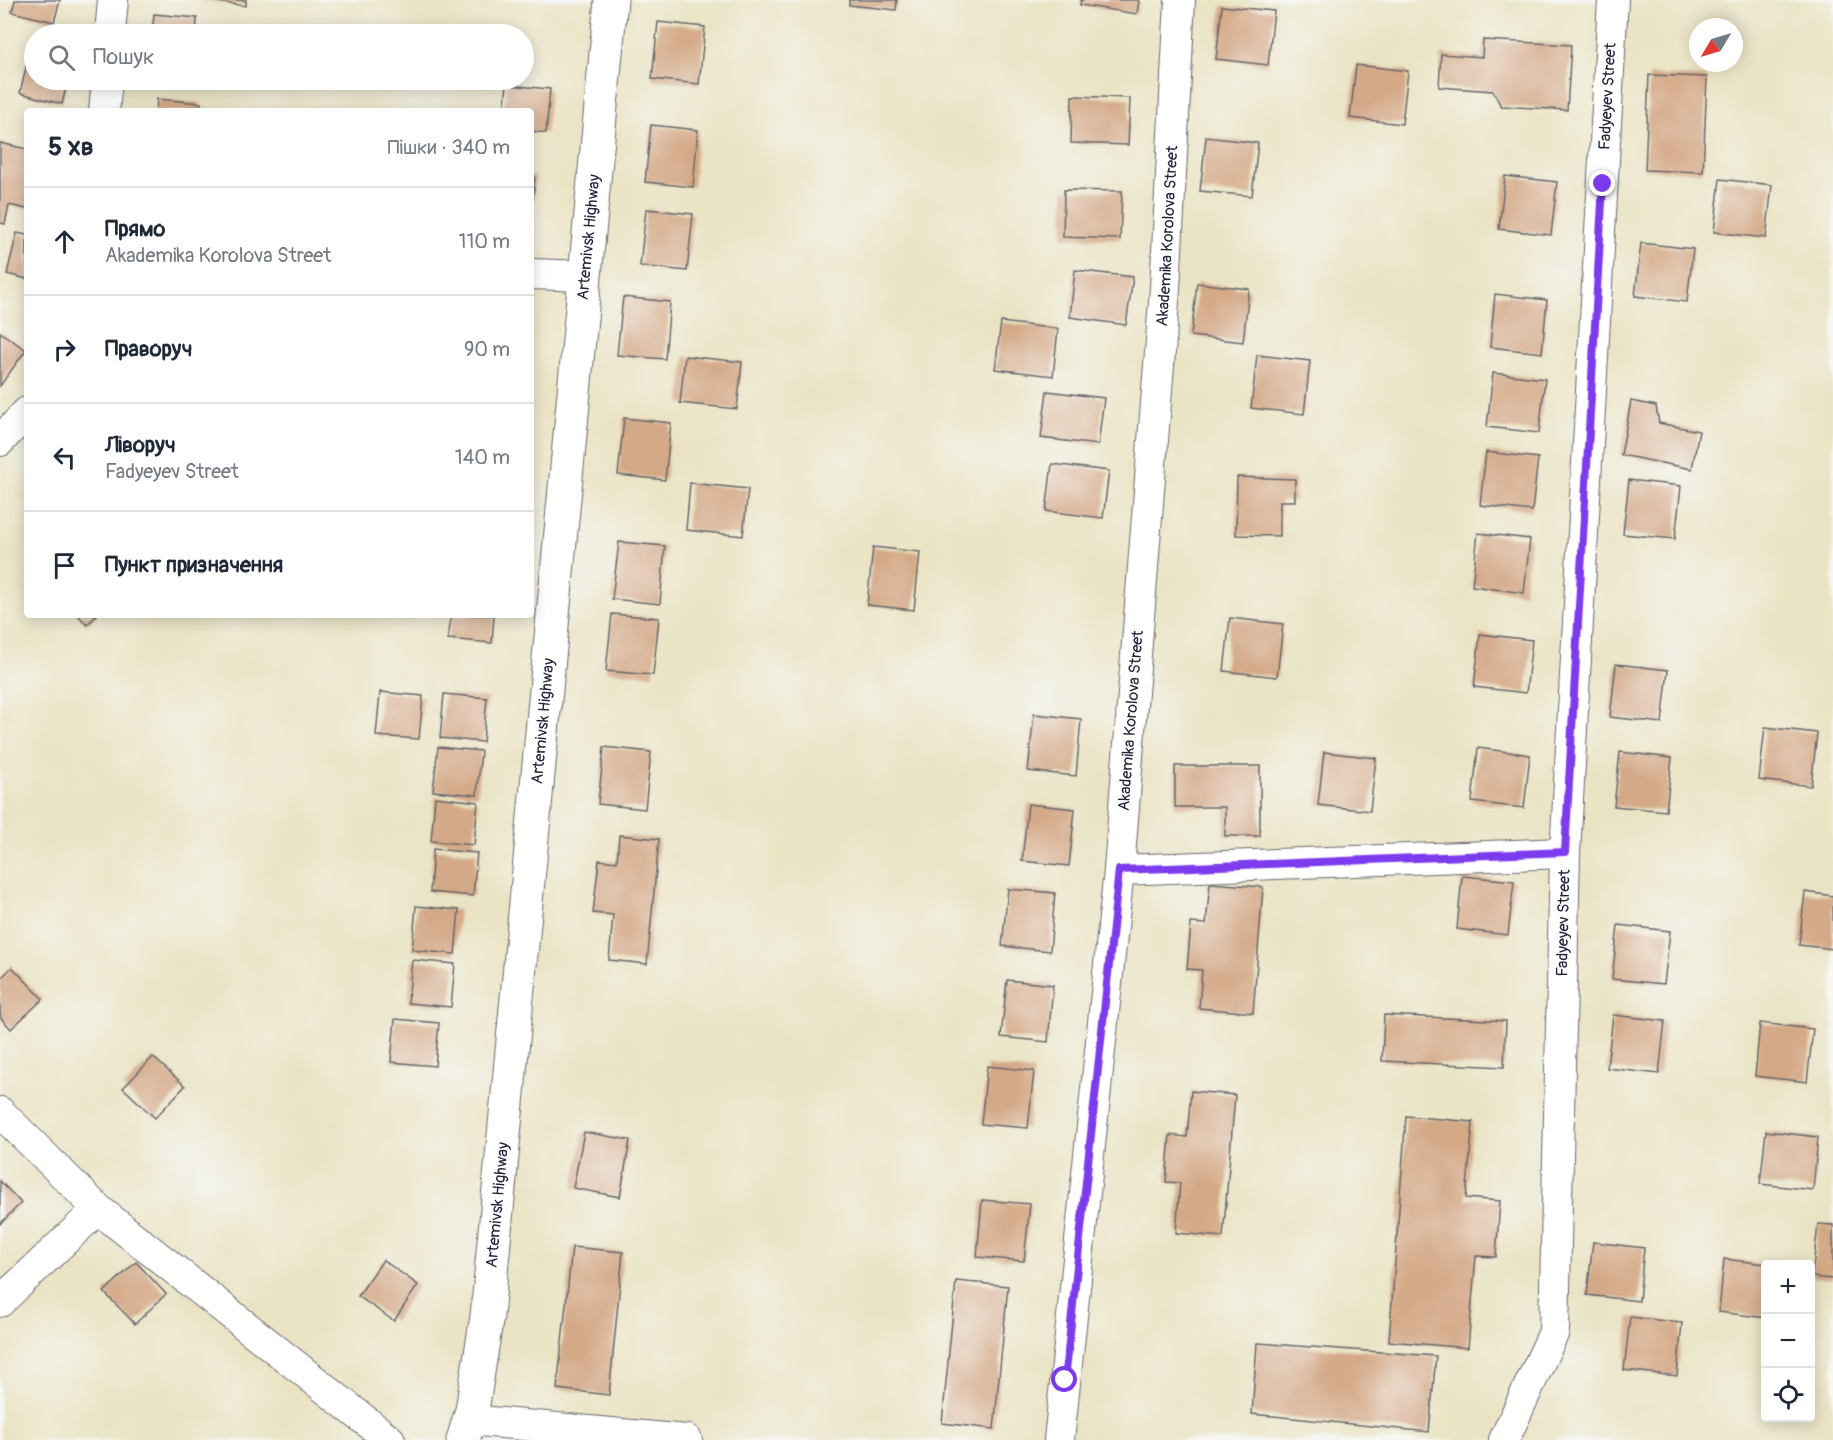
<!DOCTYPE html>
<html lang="uk">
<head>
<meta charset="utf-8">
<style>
	:root { --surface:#fff; --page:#f6f6f7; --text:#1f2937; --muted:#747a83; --line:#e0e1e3 }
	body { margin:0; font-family:Pangolin,sans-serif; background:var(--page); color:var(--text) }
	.controls { position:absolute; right:18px; bottom:18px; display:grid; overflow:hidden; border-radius:6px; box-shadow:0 3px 15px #0003 }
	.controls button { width:54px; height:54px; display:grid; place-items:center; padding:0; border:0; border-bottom:2px solid var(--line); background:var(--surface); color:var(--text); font:30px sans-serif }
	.compass { position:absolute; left:1689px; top:18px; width:54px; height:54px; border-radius:50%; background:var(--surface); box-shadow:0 3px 15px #0003; rotate:232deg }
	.stop { position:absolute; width:18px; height:18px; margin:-14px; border:4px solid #7c3aed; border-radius:50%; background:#fff }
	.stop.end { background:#7c3aed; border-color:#fff; box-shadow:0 2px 6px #0008 }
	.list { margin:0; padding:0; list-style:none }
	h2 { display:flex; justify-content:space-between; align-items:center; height:78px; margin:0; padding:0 24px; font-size:26px }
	h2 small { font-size:20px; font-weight:400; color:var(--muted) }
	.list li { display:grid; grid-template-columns:39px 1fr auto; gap:18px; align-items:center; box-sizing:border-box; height:108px; padding:0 24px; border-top:2px solid var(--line) }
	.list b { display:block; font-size:22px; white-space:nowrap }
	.list p { margin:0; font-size:20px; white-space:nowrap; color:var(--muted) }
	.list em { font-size:20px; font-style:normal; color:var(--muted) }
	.icon { flex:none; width:33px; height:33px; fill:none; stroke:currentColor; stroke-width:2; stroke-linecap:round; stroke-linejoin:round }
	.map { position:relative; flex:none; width:1833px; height:1440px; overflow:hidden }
	.search { position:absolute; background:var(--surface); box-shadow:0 3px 15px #0003; left:24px; top:24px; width:510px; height:66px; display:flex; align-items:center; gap:15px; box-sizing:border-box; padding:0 21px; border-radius:33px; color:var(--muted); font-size:22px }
	.panel { position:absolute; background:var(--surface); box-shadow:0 3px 15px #0003; left:24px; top:108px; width:510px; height:510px; border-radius:6px }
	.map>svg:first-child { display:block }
	.building { fill:#d4a987 }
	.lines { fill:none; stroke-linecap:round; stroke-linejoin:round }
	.minor-casing { stroke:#68666b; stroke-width:32 }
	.secondary-casing { stroke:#68666b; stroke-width:35 }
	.minor { stroke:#fff; stroke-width:30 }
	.secondary { stroke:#fff; stroke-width:33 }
	.route { stroke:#7c3aed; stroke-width:8 }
	.labels { text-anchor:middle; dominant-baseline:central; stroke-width:4.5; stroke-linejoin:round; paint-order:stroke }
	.street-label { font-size:16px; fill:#22223b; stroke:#f6f6f2 }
</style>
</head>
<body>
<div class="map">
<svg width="1833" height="1440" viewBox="0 0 1833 1440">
	<rect width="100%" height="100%" fill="#f6f6f2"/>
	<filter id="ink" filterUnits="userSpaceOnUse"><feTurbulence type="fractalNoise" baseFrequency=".0167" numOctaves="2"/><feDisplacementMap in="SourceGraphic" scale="12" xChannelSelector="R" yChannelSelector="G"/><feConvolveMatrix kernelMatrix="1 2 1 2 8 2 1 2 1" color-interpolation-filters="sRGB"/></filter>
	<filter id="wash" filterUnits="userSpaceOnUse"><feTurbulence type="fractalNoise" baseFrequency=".008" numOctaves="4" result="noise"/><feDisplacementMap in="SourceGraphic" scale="24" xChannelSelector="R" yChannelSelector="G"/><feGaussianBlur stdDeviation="1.35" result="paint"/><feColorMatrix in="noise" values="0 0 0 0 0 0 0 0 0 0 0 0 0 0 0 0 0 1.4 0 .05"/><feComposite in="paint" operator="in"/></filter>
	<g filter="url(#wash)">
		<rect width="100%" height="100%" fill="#eae4c5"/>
		<g id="blocks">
			<g class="building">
				<path d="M15 0H60L54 22 12 12Z"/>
				<path d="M203 0H246V6Z"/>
				<path d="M849 0H897L896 10 849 5Z"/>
				<path d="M1081 0H1139L1137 14 1080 5Z"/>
				<path d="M1222 6 1274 11 1268 65 1216 59Z"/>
				<path d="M154 14 197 18 196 34H152Z"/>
				<path d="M658 22 705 27 699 84 652 79Z"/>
				<path d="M1483 40 1571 45 1567 110 1501 106 1493 91 1439 87 1441 54 1482 57Z"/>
				<path d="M30 51 34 52V80H68L62 104 20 93Z"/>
				<path d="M1356 65 1408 71 1402 124 1350 118Z"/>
				<path d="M1649 75 1707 77 1703 172 1645 170Z"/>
				<path d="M507 85 550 89 546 133 531 131V111H504Z"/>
				<path d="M1072 96 1130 98 1128 145 1071 143Z"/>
				<path d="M157 99 201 103 200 111H156Z"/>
				<path d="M651 125 698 130 693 187 645 182Z"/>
				<path d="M1206 137 1258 143 1252 196 1200 191Z"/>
				<path d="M0 143 27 149V209L9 205 5 224 0 223Z"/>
				<path d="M531 176H535L533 201H531Z"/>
				<path d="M1505 176 1557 182 1551 235 1499 229Z"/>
				<path d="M1720 179 1772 185 1766 238 1714 232Z"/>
				<path d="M1064 190 1122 191 1120 239 1063 237Z"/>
				<path d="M646 209 693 214 687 271 640 266Z"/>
				<path d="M17 233 27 235V279L7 274Z"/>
				<path d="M1641 243 1693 249 1687 302 1635 296Z"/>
				<path d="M1075 270 1133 277 1126 325 1070 317Z"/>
				<path d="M1197 283 1249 289 1243 342 1191 336Z"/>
				<path d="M1495 294 1547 300 1542 353 1490 347Z"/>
				<path d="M623 297 670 302 665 359 617 355Z"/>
				<path d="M1001 322 1058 329 1053 376 995 369Z"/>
				<path d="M0 332 26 350 0 386Z"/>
				<path d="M1257 355 1310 361 1304 414 1251 408Z"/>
				<path d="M685 356 742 362 737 409 680 403Z"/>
				<path d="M1493 373 1545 379 1539 433 1487 427Z"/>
				<path d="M1047 391 1104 398 1098 445 1041 438Z"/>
				<path d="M1631 401 1656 406 1659 423 1699 431 1692 469 1621 455Z"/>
				<path d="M624 418 671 423 665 480 618 475Z"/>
				<path d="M1486 452 1538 458 1532 511 1480 505Z"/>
				<path d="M1052 464 1109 471 1103 518 1046 511Z"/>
				<path d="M1237 477 1295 479V501H1280V536L1236 535Z"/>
				<path d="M1629 480 1681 486 1675 539 1623 534Z"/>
				<path d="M690 483 748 489 743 536 686 530Z"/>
				<path d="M1478 533 1530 539 1524 593 1472 586Z"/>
				<path d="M619 542 665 546 660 604 612 599Z"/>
				<path d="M873 547 920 552 914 610 867 605Z"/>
				<path d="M612 614 659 618 653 675 606 671Z"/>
				<path d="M78 615H97L87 625Z"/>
				<path d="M451 615H494L492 643 448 639Z"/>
				<path d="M1230 618 1283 624 1277 677 1224 671Z"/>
				<path d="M1480 634 1532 640 1526 693 1474 687Z"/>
				<path d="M1616 664 1668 670 1662 723 1610 717Z"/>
				<path d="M380 692 423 696 419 739 376 736Z"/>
				<path d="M444 694 487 698 483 742 440 738Z"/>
				<path d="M1034 714 1081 719 1076 776 1028 771Z"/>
				<path d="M1765 727 1817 733 1811 786 1759 780Z"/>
				<path d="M438 747 481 751 477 795 433 791Z"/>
				<path d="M604 747 651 752 645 809 598 804Z"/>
				<path d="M1478 748 1530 755 1524 808 1472 802Z"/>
				<path d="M1324 752 1376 758 1370 811 1318 805Z"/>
				<path d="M1620 752 1672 758 1666 811 1614 806Z"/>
				<path d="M1175 766H1260V836H1225V807H1175Z"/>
				<path d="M435 797 478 802 474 845 431 841Z"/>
				<path d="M1028 804 1075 809 1069 866 1022 861Z"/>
				<path d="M619 835 659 839 647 964 609 960 613 915 593 913 599 860 617 862Z"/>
				<path d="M433 849 477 853 473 896 430 892Z"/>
				<path d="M1462 876 1514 881 1508 935 1457 929Z"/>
				<path d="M1210 883 1263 887 1253 1013 1199 1008 1202 970 1187 969 1191 923 1206 924Z"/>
				<path d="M1008 889 1055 893 1050 951 1002 946Z"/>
				<path d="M1805 892 1833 896V949L1799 945Z"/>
				<path d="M416 906 459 910 455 954 412 950Z"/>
				<path d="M1618 925 1670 931 1664 984 1612 979Z"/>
				<path d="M412 960 455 964 451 1007 408 1003Z"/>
				<path d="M12 967 43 999 11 1029 0 1017V979Z"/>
				<path d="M1007 980 1053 985 1048 1042 1001 1037Z"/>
				<path d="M1384 1015 1506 1021 1504 1067 1382 1061Z"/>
				<path d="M1613 1015 1665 1021 1659 1074 1607 1068Z"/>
				<path d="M395 1019 439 1023 435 1066 391 1062Z"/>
				<path d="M1760 1023 1813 1029 1807 1082 1755 1076Z"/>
				<path d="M153 1057 185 1086 155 1118 123 1088Z"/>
				<path d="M987 1066 1034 1071 1028 1128 981 1124Z"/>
				<path d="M1191 1091 1235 1095 1223 1237 1176 1233 1180 1183 1166 1182 1170 1135 1187 1137Z"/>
				<path d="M1406 1116 1473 1122 1466 1198 1500 1201 1496 1257 1476 1256 1468 1348 1389 1341Z"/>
				<path d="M1766 1131 1818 1137 1813 1190 1760 1184Z"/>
				<path d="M584 1132 630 1140 620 1197 573 1188Z"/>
				<path d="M0 1181 21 1203 0 1224Z"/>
				<path d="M982 1200 1030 1204 1024 1261 977 1257Z"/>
				<path d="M1818 1224 1833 1225V1279L1812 1277Z"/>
				<path d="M1593 1242 1644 1248 1639 1301 1587 1295Z"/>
				<path d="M572 1247 623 1252 609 1395 557 1389Z"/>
				<path d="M1724 1259 1766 1264V1318L1719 1312Z"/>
				<path d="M383 1260 418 1285 394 1321 358 1296Z"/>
				<path d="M136 1262 166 1294 135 1324 104 1292Z"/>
				<path d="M956 1281 1008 1286 994 1429 942 1423Z"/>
				<path d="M1630 1317 1682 1323 1677 1376 1624 1370Z"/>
				<path d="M1257 1343 1436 1356 1429 1432 1252 1414Z"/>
			</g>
		</g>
	</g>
	<g filter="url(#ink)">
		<use href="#blocks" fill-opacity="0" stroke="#68666b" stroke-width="1.5"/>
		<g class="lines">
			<g class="minor-casing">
				<g id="minor">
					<path d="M110 34 113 0"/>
					<path d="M104 111 107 80"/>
					<path d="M531 274 586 276"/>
					<path d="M0 441 27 412"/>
					<path d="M1119 870 1565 853"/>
					<path d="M0 1112 98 1209 390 1440"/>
					<path d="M0 1302 98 1209"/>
					<path d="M469 1420 687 1440"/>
					<path id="s1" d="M1059 1440 1119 870 1165 289 1180 0"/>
					<path id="s2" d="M1504 1440 1554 1332 1565 853 1613 0"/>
				</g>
			</g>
			<g class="secondary-casing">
				<g id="secondary">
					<path id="s3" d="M463 1440 472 1410 487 1316 611 0"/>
				</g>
			</g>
			<use href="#minor" class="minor"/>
			<use href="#secondary" class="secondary"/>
		</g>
	</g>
	<g class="lines" filter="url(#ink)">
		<path class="route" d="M1065 1380 1119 870 1565 852 1603 184"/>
	</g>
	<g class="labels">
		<g class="street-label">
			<text stroke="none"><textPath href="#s2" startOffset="1356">Fadyeyev Street</textPath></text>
			<text stroke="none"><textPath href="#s1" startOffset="1209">Akademika Korolova Street</textPath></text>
			<text stroke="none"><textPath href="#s3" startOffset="1210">Artemivsk Highway</textPath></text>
			<text stroke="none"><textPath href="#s3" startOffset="724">Artemivsk Highway</textPath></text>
			<text stroke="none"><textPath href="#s1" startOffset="723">Akademika Korolova Street</textPath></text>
			<text stroke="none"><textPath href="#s2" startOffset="528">Fadyeyev Street</textPath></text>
			<text stroke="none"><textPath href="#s3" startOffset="238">Artemivsk Highway</textPath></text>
		</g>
	</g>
</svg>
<div class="controls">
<button>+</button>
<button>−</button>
<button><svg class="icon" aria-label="locate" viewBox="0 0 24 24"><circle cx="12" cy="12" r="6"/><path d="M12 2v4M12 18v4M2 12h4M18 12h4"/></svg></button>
</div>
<svg class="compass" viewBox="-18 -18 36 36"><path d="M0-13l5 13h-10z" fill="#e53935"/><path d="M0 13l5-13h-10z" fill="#747a83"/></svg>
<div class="stop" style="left:1065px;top:1380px"></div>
<div class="stop end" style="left:1603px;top:184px"></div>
<div class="search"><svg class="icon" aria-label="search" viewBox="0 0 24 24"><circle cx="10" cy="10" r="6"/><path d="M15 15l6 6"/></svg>Пошук</div>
<section class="panel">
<h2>5 хв<small>Пішки · 340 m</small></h2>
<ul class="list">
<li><svg class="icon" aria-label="ahead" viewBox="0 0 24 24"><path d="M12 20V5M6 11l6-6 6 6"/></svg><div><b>Прямо</b><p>Akademika Korolova Street</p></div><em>110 m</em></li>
<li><svg class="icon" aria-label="right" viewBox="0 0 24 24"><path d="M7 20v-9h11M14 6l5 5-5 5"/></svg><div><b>Праворуч</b></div><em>90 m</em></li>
<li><svg class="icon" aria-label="left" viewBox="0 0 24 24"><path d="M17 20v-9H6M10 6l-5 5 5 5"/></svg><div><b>Ліворуч</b><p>Fadyeyev Street</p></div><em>140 m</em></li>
<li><svg class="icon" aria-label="arrive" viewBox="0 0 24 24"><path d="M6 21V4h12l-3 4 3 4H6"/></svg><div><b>Пункт призначення</b></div></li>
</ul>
</section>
</div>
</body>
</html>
